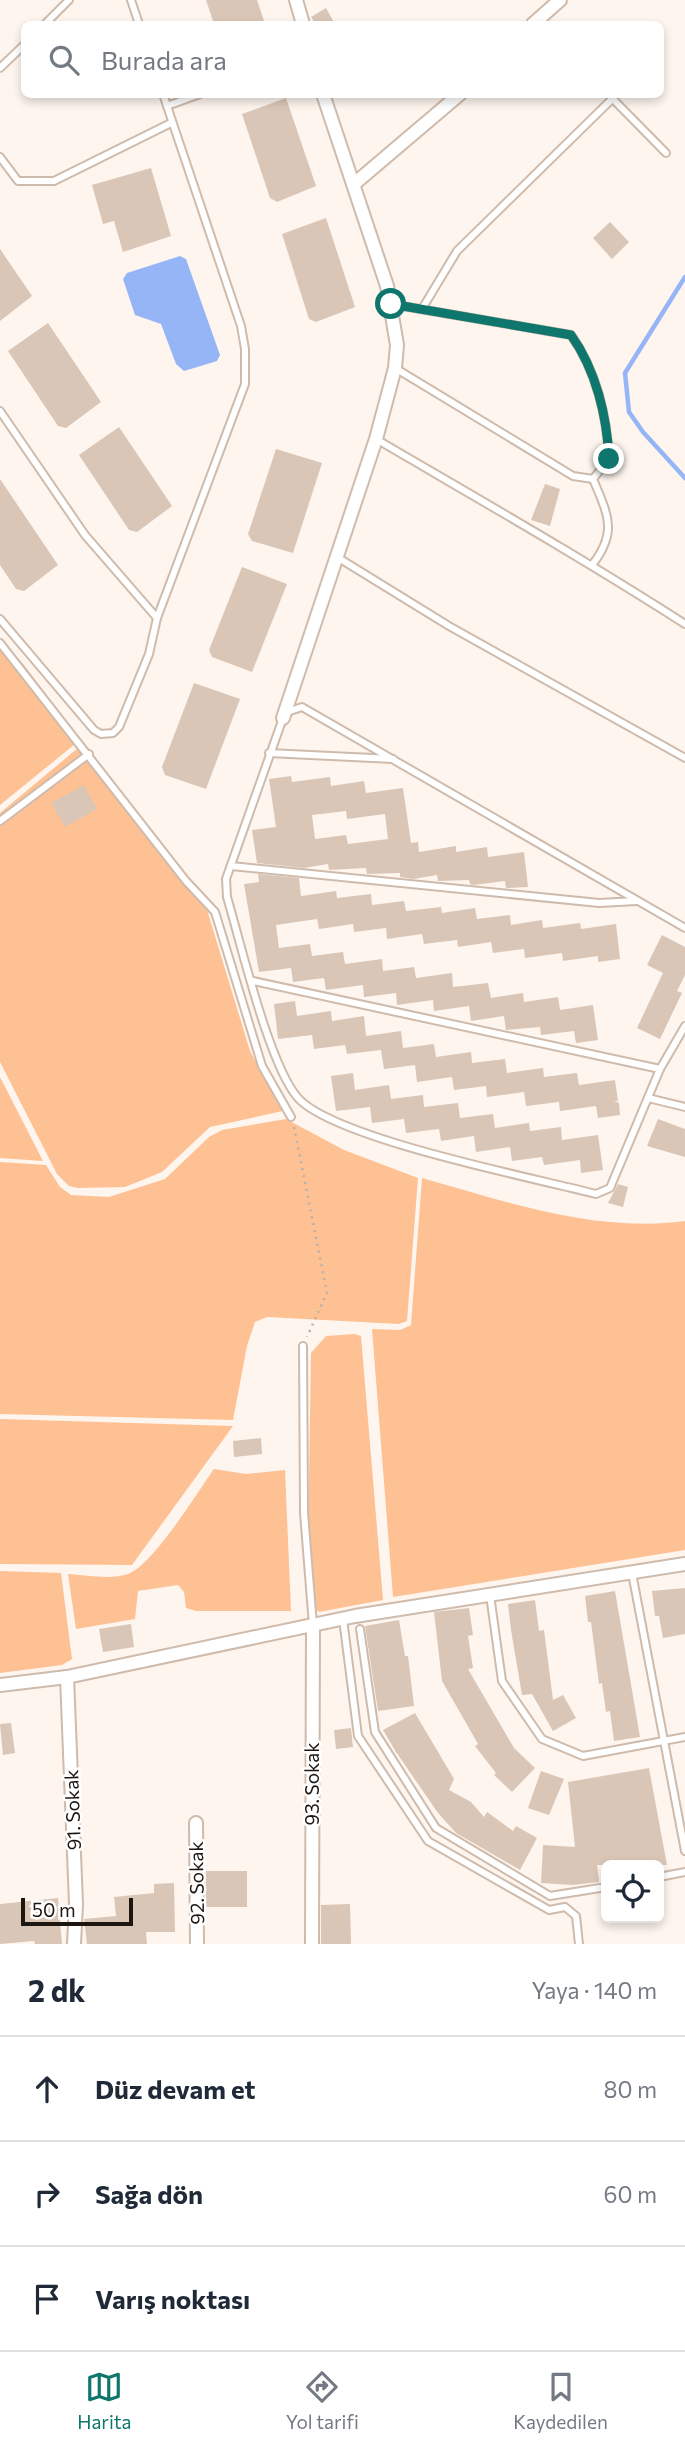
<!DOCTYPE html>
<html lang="tr">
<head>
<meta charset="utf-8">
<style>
	:root { --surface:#fff; --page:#f2f2f3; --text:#1f2937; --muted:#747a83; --line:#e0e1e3; --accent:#0f766e }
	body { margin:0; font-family:Commissioner,sans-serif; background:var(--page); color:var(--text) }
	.controls { position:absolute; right:21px; bottom:21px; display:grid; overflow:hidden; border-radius:10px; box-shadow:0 4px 10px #0003 }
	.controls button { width:63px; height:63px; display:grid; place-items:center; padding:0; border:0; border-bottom:2px solid var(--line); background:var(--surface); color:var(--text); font:35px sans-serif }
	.scale { position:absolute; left:21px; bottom:18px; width:112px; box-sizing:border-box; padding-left:7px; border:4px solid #1c1510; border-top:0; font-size:19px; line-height:24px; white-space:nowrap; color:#1c1510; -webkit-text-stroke:5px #fff; paint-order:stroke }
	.stop { position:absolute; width:21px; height:21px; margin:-16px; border:5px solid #0f766e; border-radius:50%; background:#fff }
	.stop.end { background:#0f766e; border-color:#fff; box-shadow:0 2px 7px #0008 }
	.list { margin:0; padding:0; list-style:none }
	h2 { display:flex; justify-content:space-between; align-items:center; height:91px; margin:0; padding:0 28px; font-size:30px }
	h2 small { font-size:23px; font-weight:400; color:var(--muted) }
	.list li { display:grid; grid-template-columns:46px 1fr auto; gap:21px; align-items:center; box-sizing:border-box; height:105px; padding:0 28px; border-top:2px solid var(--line) }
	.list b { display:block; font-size:26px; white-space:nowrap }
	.list em { font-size:23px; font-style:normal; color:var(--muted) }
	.icon { flex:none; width:38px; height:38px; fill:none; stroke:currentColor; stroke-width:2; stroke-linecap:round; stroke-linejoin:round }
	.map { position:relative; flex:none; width:685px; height:1944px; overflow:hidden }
	.search { position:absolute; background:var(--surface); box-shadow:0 4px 10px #0003; left:21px; right:21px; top:21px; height:77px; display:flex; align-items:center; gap:18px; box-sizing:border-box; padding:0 24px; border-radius:10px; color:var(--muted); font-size:26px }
	.sheet { height:406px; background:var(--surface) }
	nav { display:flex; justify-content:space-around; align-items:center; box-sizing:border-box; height:98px; border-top:2px solid var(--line); background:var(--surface); font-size:19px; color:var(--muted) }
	nav a { display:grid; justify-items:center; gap:4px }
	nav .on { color:var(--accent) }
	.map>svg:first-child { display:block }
	.green { fill:#fec193 }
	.water { fill:#96b5f6 }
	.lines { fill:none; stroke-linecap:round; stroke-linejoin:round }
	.stream { stroke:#96b5f6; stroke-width:4.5 }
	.building { fill:#dac6b6; fill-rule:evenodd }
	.lane-casing { stroke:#cfbbac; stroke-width:10 }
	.street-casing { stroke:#cfbbac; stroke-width:16 }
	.path { stroke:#b9b1ab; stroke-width:2.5; stroke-dasharray:2 5; stroke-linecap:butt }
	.lane { stroke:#fff; stroke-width:6 }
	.street { stroke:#fff; stroke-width:12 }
	.route { stroke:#0f766e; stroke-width:9 }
	.labels { text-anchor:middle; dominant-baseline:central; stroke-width:5; stroke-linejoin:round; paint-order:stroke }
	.street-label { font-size:19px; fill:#1c1510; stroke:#fff }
</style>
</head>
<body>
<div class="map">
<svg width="685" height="1944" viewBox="0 0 685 1944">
	<rect width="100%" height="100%" fill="#fef5ef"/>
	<g class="green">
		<path d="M0 640 24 665 80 740 0 805Z"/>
		<path d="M84 743 205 903 250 1051 283 1111 210 1127 162 1172 125 1187 78 1188 69 1186 57 1174 0 1062V813Z"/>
		<path d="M0 1077 43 1161 0 1158Z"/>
		<path d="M286 1119 344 1150 418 1178 407 1321 399 1324 267 1317 255 1322 247 1346 233 1420 0 1414V1162L46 1165 60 1187 71 1195 109 1197 165 1179 209 1137 222 1130Z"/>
		<path d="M422 1178C507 1202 596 1233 685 1221V1550L393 1597 372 1329 400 1330 411 1325Z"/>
		<path d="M354 1334 361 1336 383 1600 319 1612 314 1607 308 1540 311 1353 326 1336Z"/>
		<path d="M0 1419 233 1426 132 1565 0 1564Z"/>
		<path d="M214 1469 246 1474 285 1470 291 1611H196L186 1608 184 1592 178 1585 138 1591 135 1619 76 1629 68 1574C86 1575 111 1580 128 1574 152 1566 197 1493 214 1469Z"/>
		<path d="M0 1571 61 1573 72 1659 62 1665 0 1673Z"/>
	</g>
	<path class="water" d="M180 256 186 259 220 355 217 361 184 371 176 364 161 324 135 315 123 279 127 273Z"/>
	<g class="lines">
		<path class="stream" d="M685 277 625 373 629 412 643 432 685 478"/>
	</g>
	<g class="building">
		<path d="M206 0H257L265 24H214Z"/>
		<path d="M326 8 335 24H316L311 17Z"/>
		<path d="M286 98 316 186 277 202 270 198 242 114Z"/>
		<path d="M151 168 171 236 123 252 114 221 103 224 92 185Z"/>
		<path d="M326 218 355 307 316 322 309 319 282 234Z"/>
		<path d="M610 222 629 242 612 259 593 238Z"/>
		<path d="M0 249 32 296 0 321Z"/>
		<path d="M48 323 101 402 66 428 58 426 8 351Z"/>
		<path d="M119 427 172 506 137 532 129 530 79 455Z"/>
		<path d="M276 449 322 463 293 553 252 541 248 534Z"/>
		<path d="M0 479 58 565 24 591 16 589 0 565Z"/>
		<path d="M545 484 560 489 550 526 531 520Z"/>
		<path d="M242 567 287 584 252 672 212 657 209 650Z"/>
		<path d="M194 683 240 699 206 789 165 775 162 767Z"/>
		<path d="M291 776 292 782 330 777 331 786 364 781 366 793 403 788 411 843 418 842 419 852 456 846V852L487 847 488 857 524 852 528 887 506 888 505 881 474 885 470 884 469 880 438 881 437 875 413 879 400 877V873L367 874 366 868 329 870 328 864 304 868 257 863 252 830 276 827 269 779ZM346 811 347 819 385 814 388 839 348 844 346 835 315 839 312 815Z"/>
		<path d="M84 785 97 809 65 827 51 803Z"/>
		<path d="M258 874 299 878 301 896 336 891 337 898 371 894 372 905 404 901 406 911 441 907 442 913 475 908 477 919 510 915 511 925 542 920 543 928 580 923 581 929 616 924 620 959 598 962V956L563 961 562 953 525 958 524 949 493 953 491 942 458 947 457 940 424 944 422 934 387 939 386 928 354 932 353 924 319 929 317 919 276 925 279 948 310 944 312 956 343 952 345 964 382 959 383 971 414 967 416 978 452 973 453 987 488 983 491 998 523 993 524 1002 558 997 560 1010 593 1005 598 1040 576 1043 574 1031 541 1035 540 1027 506 1030 504 1016 471 1021 469 1006 434 1011 433 1000 397 1005 396 993 364 997 363 985 326 990 324 978 293 982 291 968 259 972 244 884 259 882Z"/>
		<path d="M662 935 685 947V975L677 991 682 993 660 1039 637 1028 663 973 647 965Z"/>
		<path d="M295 1001 297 1016 331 1011 332 1021 364 1016 366 1036 401 1031 403 1048 434 1044 436 1057 471 1052 472 1063 505 1059 507 1073 543 1068 544 1077 577 1073 579 1085 615 1080 618 1101H614L619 1103 620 1115 598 1118 596 1106 560 1111 559 1102 526 1106 524 1092 487 1097 486 1086 454 1090 452 1077 417 1082 415 1065 384 1069 381 1050 347 1054 345 1045 314 1049 312 1035 278 1039 274 1004Z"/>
		<path d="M353 1073 355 1090 389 1085 391 1099 423 1095 424 1107 458 1103 460 1118 493 1114 495 1128 529 1123 530 1131 561 1127 562 1140 598 1135 603 1170 581 1173 580 1160 544 1165 542 1157 512 1161 510 1147 476 1152 474 1136 441 1141 439 1129 406 1133 404 1119 372 1123 370 1107 336 1111 331 1076Z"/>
		<path d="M658 1119 685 1129V1157L647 1146Z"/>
		<path d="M618 1184 628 1187 623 1207 608 1203Z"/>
		<path d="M261 1438 262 1454 234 1457 233 1441Z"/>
		<path d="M685 1588V1634L663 1638 659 1616H655L652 1591Z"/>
		<path d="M615 1591 640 1737 614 1741 610 1711 606 1712 602 1683 599 1684 591 1622H588L585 1596Z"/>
		<path d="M535 1600 539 1631 544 1630 553 1700 563 1695 576 1718 553 1731 532 1694 522 1695 511 1630 508 1604Z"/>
		<path d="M469 1608 473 1635 468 1636 473 1668 468 1669 514 1748 535 1768 512 1792 494 1775 496 1773 475 1746 478 1744 442 1681 434 1612Z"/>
		<path d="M399 1620 405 1656H408L414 1706 378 1711 365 1626Z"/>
		<path d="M131 1624 134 1647 103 1652 99 1629Z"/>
		<path d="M415 1713 454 1779 449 1790 471 1802 484 1817 487 1812 513 1831 516 1826 537 1838 520 1870 456 1833 438 1813 396 1752 383 1730Z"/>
		<path d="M11 1723 15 1753 3 1755 0 1724Z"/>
		<path d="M351 1728 353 1747 336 1749 334 1730Z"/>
		<path d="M649 1768 667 1865H597L599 1882 573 1885 541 1883 543 1845 575 1847 568 1782Z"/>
		<path d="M541 1771 564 1779 549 1815 528 1808Z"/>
		<rect x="206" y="1871" width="41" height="36"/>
		<path d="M174 1883 175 1932H146L147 1944H87L84 1919 116 1916 114 1897 154 1893V1884Z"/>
		<path d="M58 1898 62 1944H35L34 1941 0 1944V1904Z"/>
		<path d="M350 1904 351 1944H321V1905Z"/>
	</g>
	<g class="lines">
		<g class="lane-casing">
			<g id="lane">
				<path d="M131 0 139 24"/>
				<path d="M45 24 69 0"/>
				<path d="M0 68 24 45"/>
				<path d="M608 94 666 153"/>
				<path d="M167 106 200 94"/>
				<path d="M0 157 18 181H54L171 123"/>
				<path d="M391 304 571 335C596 370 607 416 609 459L593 479 573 476 395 368"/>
				<path d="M422 309 457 251 612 99"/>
				<path d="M0 411 85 535 157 618"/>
				<path d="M376 439C480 500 584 559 685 624"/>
				<path d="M337 557 449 626 685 758"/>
				<path d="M592 565C618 532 608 515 593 479"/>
				<path d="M0 619 94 730 101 734 113 733 119 727 149 654 157 618 245 384V349L241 326 163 94"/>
				<path d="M0 643 186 881 215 912 262 1066 291 1117"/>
				<path d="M269 753 393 759"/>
				<path d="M0 821 89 754"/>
				<path d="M231 866 599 903 637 901"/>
				<path d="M685 928 302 707 287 712 283 718 226 879 227 897C241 944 269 1065 298 1098 335 1139 535 1178 596 1194L610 1188 660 1069 685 1026"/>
				<path d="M253 981 660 1069"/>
				<path d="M648 1098 685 1107"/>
				<path d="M303 1346 304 1513 313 1625"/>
				<path d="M632 1573 685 1851"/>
				<path d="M490 1595 502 1681 542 1739 583 1756 685 1737"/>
				<path d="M343 1619 358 1736 428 1841 549 1910 565 1907 576 1916 579 1944"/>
				<path d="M360 1629 375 1732 436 1828 550 1896 606 1887"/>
				<path d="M659 1877 685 1872"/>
			</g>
		</g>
		<g class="street-casing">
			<g id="street">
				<path d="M296 0 303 24"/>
				<path d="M533 24 560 0"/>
				<path d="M354 184 460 94"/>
				<path d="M283 718 376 439 395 368 397 345 387 286 323 94"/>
				<path d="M67 1677 76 1904 74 1944"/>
				<path d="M0 1685 67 1677 355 1616 685 1564"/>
				<path d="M196 1823 197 1944"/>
				<path d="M312 1944 313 1625"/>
			</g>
		</g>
		<path class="path" d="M294 1127 327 1293 307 1337"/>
		<use href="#lane" class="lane"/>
		<use href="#street" class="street"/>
	</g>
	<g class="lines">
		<path class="route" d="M391 304 571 335C596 370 607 416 609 459"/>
	</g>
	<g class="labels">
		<g class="street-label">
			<text transform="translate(311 1784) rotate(-90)">93. Sokak</text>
			<text transform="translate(72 1810) rotate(-92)">91. Sokak</text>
			<text transform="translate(196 1883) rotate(-91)">92. Sokak</text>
		</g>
	</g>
</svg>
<div class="controls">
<button><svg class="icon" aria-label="locate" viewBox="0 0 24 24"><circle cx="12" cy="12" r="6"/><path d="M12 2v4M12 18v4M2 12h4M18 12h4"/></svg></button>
</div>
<div class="scale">50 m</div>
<div class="stop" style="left:391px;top:304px"></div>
<div class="stop end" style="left:609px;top:459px"></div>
<div class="search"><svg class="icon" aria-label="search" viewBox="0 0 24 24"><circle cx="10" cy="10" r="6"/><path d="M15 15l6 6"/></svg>Burada ara</div>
</div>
<section class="sheet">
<h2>2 dk<small>Yaya · 140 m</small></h2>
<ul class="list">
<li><svg class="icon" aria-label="ahead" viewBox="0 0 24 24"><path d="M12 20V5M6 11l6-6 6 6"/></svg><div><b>Düz devam et</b></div><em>80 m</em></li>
<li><svg class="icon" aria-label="right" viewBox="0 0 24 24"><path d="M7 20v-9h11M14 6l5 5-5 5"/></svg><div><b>Sağa dön</b></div><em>60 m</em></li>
<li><svg class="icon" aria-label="arrive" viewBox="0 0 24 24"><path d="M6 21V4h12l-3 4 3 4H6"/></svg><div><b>Varış noktası</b></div></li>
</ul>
</section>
<nav>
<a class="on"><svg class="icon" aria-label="map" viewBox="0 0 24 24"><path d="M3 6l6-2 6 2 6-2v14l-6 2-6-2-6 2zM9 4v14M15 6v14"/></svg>Harita</a>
<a><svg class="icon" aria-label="directions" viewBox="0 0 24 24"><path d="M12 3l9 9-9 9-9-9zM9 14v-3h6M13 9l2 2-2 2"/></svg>Yol tarifi</a>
<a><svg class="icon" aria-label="saved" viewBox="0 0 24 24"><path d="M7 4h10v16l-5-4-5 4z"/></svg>Kaydedilen</a>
</nav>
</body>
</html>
